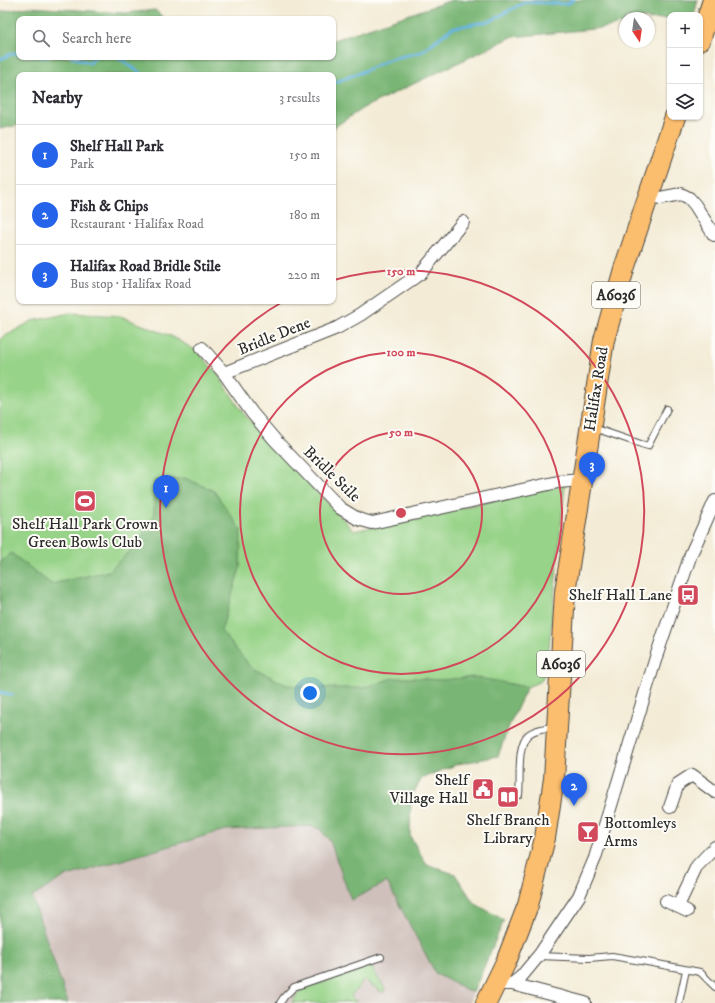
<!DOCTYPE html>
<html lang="en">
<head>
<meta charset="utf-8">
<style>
	:root { --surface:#fff; --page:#f2f2f3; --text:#2b2b33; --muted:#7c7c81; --line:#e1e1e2; --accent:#2563eb }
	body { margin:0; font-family:"IM FELL DW Pica",serif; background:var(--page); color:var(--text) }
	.controls { position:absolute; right:12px; top:12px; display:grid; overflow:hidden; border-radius:8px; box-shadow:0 1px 3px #0004 }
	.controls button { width:36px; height:36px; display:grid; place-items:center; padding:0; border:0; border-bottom:1px solid var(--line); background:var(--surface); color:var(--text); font:20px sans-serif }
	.compass { position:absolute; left:619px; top:12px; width:36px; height:36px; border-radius:50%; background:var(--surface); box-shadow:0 1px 3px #0004; rotate:167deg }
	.you { position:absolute; left:310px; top:693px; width:14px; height:14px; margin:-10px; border:3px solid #fff; border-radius:50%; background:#1a73e8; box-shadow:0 0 0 6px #1a73e833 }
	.badge { display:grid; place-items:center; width:26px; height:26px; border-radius:50%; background:var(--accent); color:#fff; font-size:13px; font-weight:700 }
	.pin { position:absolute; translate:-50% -33px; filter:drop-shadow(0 1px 2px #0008) }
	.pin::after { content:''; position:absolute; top:21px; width:14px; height:12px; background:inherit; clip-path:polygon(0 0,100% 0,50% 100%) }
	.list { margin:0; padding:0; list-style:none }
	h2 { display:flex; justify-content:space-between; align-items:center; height:52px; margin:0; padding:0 16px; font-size:17px }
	h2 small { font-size:13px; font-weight:400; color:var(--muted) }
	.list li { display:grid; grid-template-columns:26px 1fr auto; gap:12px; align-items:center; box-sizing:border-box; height:60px; padding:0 16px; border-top:1px solid var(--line) }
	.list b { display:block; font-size:15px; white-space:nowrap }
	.list p { margin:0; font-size:13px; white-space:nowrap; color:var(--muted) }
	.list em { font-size:13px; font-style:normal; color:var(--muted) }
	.icon { flex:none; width:22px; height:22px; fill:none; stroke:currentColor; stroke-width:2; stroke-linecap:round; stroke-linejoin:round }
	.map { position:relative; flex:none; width:715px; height:1003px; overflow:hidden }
	.search { position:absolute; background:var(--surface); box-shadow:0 1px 3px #0004; left:16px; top:16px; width:320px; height:44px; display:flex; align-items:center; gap:10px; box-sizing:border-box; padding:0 14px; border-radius:8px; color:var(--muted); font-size:15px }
	.panel { position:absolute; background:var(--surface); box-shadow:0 1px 3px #0004; left:16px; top:72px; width:320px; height:232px; border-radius:8px }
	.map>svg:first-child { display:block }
	.industrial { fill:#cfc0bb }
	.green { fill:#97d388; stroke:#617f5a }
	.forest { fill:#79b574; stroke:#527050 }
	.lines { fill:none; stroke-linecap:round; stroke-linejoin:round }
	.stream { stroke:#64b3de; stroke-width:3 }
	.service-casing { stroke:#494844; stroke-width:8 }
	.minor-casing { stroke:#494844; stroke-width:14 }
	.trunk-casing { stroke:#494844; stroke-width:22 }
	.service { stroke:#fff; stroke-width:6 }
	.minor { stroke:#fff; stroke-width:12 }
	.trunk { stroke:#fbbd6e; stroke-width:20 }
	.ring { fill:none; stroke:#d1495b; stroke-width:2 }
	.labels { text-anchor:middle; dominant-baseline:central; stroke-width:4; stroke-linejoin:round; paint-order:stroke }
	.shield { fill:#fdfcf7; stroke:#6a6a68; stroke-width:1 }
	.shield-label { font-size:15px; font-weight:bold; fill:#2b2b2b }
	.street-label { font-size:16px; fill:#2b2b2b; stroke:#fdfcf7 }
	.poi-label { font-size:16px; fill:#2b2b2b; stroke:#fdfcf7 }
	.centre { fill:#d1495b; stroke:#fdfcf7; stroke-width:2 }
	.ring-label { font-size:12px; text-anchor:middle; font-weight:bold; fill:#d1495b; stroke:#fdfcf7; stroke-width:4; stroke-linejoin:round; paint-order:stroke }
</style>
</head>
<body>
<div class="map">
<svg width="715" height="1003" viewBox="0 0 715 1003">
	<rect width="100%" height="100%" fill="#fdfcf7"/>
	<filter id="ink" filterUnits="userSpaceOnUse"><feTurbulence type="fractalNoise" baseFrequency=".025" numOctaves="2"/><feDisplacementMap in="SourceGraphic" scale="8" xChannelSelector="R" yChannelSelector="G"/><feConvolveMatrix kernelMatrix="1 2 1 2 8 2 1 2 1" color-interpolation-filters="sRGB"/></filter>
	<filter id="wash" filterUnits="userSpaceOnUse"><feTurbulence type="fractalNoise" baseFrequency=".012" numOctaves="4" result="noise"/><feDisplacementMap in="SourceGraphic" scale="16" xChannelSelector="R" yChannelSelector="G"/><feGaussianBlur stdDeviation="0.9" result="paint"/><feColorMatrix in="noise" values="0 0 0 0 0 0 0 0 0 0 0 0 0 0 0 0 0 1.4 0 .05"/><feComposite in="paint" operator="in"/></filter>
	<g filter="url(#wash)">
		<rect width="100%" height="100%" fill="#f3ebd5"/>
		<path class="industrial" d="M310 826 320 829 330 841 351 900 387 881 436 974 473 993 469 1003H68L32 897 64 877 225 830Z"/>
		<g class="green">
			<path d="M70 313 120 316 173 337 195 350 217 373 243 413 354 531 565 485 547 668 541 681 527 687 299 731 0 566V339L32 321Z"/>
			<path d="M371 966 385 989 383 993 364 980 351 996 357 1002 292 1003 300 990Z"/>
		</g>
		<g class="forest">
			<path d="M452 0H698L694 15H670V18L649 20V18H625V23L603 28 512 37 363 108 333 128V75H19V125L0 129V12L29 7 125 13 155 10 165 19H19V57H333V40Z"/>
			<path d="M185 478 214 491 241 530 240 568 221 631 251 667 287 685 330 688H363L393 678H414L441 680 474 677 527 687 509 726 498 756 458 764 422 778 411 797 410 836 427 865 455 874 474 903 504 920 473 993 436 974 387 882 351 900 330 841 320 829 310 826 225 830 64 877 32 897 68 1003H0V562L11 553 51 584 109 571 135 546 154 516V481Z"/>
		</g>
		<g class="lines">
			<g class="stream">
				<path d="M40 57H48"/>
				<path d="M72 57 90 63 95 57"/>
				<path d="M118 57 143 75"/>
				<path d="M0 59 14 53 19 54"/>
				<path d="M333 83 364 71 390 59 421 52 452 28 490 21 525 2 567 4 573 0"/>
				<path d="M0 692 13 695"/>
			</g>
		</g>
	</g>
	<g filter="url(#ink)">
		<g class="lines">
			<g class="service-casing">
				<g id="service">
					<path d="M594 428 641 444 648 446 667 409"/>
					<path d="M519 795C521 779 516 744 529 734 536 729 545 728 553 727"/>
					<path d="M539 956 589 958 612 956 647 962 700 972 715 987"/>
					<path d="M280 1003 284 997 294 987 381 957"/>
					<path d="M679 1003 686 970"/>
				</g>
			</g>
			<g class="minor-casing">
				<g id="minor">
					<path d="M648 193 660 198 681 194 689 198 695 205 714 235"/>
					<path d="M202 348 224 373 252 413 275 440 340 508 358 519 372 523 558 482 582 480"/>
					<path d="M224 373 337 328 360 315 421 273 463 222"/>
					<path d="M670 807 678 784 692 775 715 792"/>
					<path d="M666 901 687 911"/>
					<path d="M678 906 697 866 715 847"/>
					<path d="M496 984H512L521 977 540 954 579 896 595 858 657 654 691 554 715 501"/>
					<path d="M512 984 585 1003"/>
				</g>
			</g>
			<g class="trunk-casing">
				<g id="trunk">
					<path d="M700 40 713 0"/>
					<path d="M486 1003 506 962 528 905 545 838 554 779 565 592 604 340 624 269 675 117"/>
				</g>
			</g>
			<use href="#service" class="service"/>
			<use href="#minor" class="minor"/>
			<use href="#trunk" class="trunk"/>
		</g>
	</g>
	<g class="ring">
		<circle cx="401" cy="513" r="81"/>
		<circle cx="401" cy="513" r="161"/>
		<path d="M334 280A242 242 0 1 1 284 301"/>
	</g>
	<defs>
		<g id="stadium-square" transform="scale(1.15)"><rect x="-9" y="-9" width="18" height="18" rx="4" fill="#d1495b" stroke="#fdfcf7"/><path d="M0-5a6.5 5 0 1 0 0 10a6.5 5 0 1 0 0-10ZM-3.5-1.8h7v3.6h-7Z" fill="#fff"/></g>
		<g id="bus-square" transform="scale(1.15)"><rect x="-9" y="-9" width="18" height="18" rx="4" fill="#d1495b" stroke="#fdfcf7"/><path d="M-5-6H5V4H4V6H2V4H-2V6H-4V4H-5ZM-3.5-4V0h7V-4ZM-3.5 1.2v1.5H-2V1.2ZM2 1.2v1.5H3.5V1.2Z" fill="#fff"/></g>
		<g id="civic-square" transform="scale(1.15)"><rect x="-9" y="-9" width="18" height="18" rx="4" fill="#d1495b" stroke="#fdfcf7"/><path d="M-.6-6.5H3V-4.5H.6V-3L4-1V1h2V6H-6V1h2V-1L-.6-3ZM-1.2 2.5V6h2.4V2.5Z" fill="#fff"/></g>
		<g id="library-square" transform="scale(1.15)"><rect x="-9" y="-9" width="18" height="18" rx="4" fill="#d1495b" stroke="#fdfcf7"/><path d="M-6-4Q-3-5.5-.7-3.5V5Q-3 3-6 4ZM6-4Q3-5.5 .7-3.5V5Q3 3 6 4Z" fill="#fff"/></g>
		<g id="bar-square" transform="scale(1.15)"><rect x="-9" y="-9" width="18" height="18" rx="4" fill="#d1495b" stroke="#fdfcf7"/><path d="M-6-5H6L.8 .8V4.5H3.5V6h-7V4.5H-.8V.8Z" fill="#fff"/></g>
	</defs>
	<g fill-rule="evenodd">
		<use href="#stadium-square" x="85" y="501"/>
		<use href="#bus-square" x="688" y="595"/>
		<use href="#civic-square" x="483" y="789"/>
		<use href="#library-square" x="508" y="797"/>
		<use href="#bar-square" x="588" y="832"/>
	</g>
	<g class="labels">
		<g class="shield">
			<rect x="592" y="282" width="48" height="26" rx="3"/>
			<rect x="537" y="651" width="48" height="26" rx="3"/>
		</g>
		<g class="shield-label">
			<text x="616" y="295">A6036</text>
			<text x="561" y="664">A6036</text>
		</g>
		<g class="street-label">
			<text transform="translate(274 336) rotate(-22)">Bridle Dene</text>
			<text transform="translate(596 389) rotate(-81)">Halifax Road</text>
			<text transform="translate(332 474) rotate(44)">Bridle Stile</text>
		</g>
		<g class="poi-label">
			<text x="85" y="524">Shelf Hall Park Crown<tspan x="85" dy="18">Green Bowls Club</tspan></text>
			<text x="672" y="595" text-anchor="end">Shelf Hall Lane</text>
			<text x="468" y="780" text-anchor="end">Shelf<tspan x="468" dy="18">Village Hall</tspan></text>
			<text x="508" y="820">Shelf Branch<tspan x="508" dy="18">Library</tspan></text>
			<text x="604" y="823" text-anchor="start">Bottomleys<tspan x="604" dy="18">Arms</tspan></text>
		</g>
	</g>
	<circle cx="401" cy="513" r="6" class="centre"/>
	<g class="ring-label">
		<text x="401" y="275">150 m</text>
		<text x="401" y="356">100 m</text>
		<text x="401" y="436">50 m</text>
	</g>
</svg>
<div class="controls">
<button>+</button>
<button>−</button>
<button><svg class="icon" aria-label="layers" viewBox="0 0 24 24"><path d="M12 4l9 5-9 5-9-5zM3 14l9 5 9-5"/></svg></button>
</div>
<svg class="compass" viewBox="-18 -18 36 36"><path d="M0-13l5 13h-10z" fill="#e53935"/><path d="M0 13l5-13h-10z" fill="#7c7c81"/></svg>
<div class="you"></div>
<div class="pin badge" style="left:166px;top:508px">1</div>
<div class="pin badge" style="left:574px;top:806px">2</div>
<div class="pin badge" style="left:592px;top:485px">3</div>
<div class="search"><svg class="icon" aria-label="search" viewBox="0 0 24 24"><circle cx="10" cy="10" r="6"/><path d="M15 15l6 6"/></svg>Search here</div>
<section class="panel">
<h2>Nearby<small>3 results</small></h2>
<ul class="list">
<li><span class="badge">1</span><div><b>Shelf Hall Park</b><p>Park</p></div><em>150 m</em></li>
<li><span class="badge">2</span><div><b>Fish &amp; Chips</b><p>Restaurant · Halifax Road</p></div><em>180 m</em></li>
<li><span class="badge">3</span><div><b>Halifax Road Bridle Stile</b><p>Bus stop · Halifax Road</p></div><em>220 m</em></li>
</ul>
</section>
</div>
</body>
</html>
